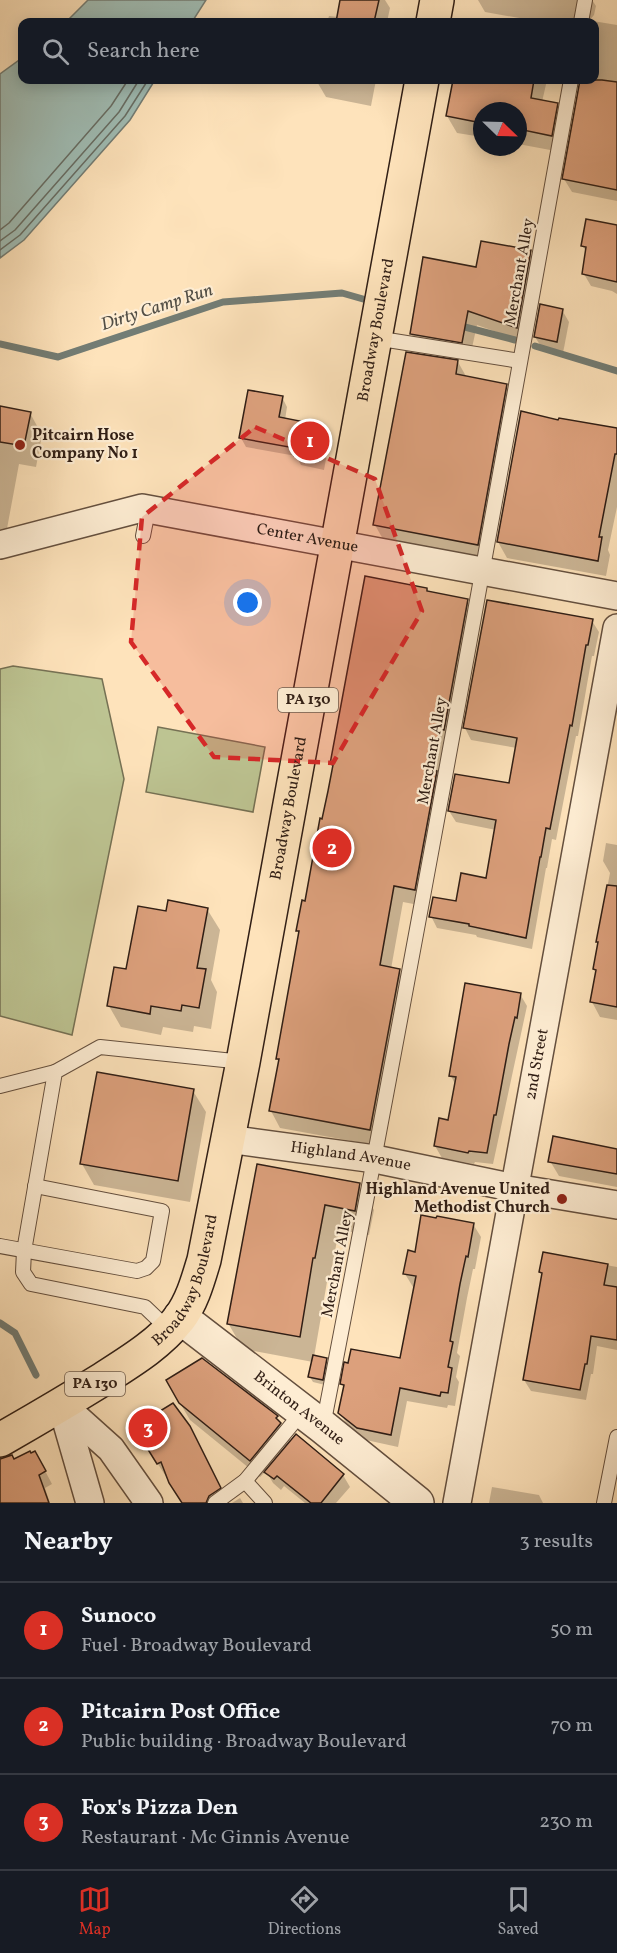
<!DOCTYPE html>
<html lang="en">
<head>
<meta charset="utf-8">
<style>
	:root { --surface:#171b24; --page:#20242c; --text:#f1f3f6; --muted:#9ea1a6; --line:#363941; --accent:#d93025 }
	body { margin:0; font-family:Vollkorn,serif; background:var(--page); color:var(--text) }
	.compass { position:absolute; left:473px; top:102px; width:54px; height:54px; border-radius:50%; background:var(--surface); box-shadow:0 3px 15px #0003; rotate:113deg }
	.you { position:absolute; left:248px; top:603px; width:21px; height:21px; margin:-15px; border:4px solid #fff; border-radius:50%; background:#1a73e8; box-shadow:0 0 0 9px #1a73e833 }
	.badge { display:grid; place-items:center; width:39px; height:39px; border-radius:50%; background:var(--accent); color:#fff; font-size:20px; font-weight:700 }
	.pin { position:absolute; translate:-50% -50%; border:3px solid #fff; box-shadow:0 2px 6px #0006 }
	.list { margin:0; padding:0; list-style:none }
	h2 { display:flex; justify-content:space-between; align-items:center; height:78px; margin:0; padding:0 24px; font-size:26px }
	h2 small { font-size:20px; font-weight:400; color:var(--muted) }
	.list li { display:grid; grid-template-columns:39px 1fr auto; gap:18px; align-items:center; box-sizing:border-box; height:96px; padding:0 24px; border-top:2px solid var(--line) }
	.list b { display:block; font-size:22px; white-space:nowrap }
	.list p { margin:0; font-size:20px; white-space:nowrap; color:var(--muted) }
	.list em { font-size:20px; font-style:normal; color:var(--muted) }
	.icon { flex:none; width:33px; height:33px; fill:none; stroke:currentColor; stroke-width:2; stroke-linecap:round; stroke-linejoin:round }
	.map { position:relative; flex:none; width:617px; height:1503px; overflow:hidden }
	.search { position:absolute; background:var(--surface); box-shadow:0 3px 15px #0003; left:18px; right:18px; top:18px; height:66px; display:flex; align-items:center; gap:15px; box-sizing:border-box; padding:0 21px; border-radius:12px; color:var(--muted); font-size:22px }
	.sheet { height:366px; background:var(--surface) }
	nav { display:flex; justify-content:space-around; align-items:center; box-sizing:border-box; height:84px; border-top:2px solid var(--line); background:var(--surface); font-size:16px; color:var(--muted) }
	nav a { display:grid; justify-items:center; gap:3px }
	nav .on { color:var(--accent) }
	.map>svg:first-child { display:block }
	.green { fill:#bdc492; stroke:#767154; stroke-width:1.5 }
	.water { fill:#a0bdb5; stroke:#737d75; stroke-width:1.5 }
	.shadow { fill:#0003 }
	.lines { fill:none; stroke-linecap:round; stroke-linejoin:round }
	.shore { stroke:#686e65; stroke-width:1.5 }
	.stream { stroke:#737d75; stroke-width:7 }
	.building { fill:#dca07c; stroke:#301e15; stroke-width:1.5 }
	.service-casing { stroke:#644f3e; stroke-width:16 }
	.minor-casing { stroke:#644f3e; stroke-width:30 }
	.tertiary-casing { stroke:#644f3e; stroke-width:36 }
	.primary-casing { stroke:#301e15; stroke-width:36 }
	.service { stroke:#feedd3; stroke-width:14 }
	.minor { stroke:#feedd3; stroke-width:27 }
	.tertiary { stroke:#feedd3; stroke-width:33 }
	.primary { stroke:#fee3bb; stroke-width:33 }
	.marked { fill:#d62828; fill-opacity:0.2; stroke:#d62828; stroke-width:4.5; stroke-dasharray:12 8; stroke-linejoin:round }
	.poi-dot { fill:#8f2418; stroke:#feedd3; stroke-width:2 }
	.labels { text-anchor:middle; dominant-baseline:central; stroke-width:4.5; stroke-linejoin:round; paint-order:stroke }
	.shield { fill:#feedd3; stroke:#6e5c4e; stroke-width:1.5 }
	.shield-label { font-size:15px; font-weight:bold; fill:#301e15 }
	.street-label { font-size:16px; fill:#301e15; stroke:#feedd3 }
	.poi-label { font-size:16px; font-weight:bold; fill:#301e15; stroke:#feedd3; text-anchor:start }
	.water-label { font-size:18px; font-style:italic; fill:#524e45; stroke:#feedd3 }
</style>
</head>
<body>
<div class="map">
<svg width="617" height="1503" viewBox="0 0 617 1503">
	<rect width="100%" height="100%" fill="#fee3bb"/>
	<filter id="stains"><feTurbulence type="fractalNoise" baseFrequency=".00333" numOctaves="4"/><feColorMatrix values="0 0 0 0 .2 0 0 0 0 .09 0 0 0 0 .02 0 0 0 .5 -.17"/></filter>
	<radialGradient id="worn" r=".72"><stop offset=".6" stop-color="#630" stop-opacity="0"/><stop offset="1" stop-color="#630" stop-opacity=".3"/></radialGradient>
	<g class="green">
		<path d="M13 666 102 679 124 779 72 1035 0 1016V669Z"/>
		<path d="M158 727 265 747 253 812 146 792Z"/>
	</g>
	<g class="water">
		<path d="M88 0H206L192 22H66Z"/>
		<path d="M22 58V80H155L130 120 24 240 0 258V74Z"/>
	</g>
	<g class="shadow">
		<path d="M342 0H385L390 8 387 22H327L329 16 338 17Z"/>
		<path d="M478 0H592L596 6 594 15 588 22H542L485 12Z"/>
		<path d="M593 21 617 25V201L572 192 564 179 582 80H594Z"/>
		<path d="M316 80H376L371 106 326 97Z"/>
		<path d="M454 80H547L542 102 557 104 567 121 561 152 518 144V111H482V137L457 133 447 116Z"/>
		<path d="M617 227V294L612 291 591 286 584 274 587 253 582 245Z"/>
		<path d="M530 252 539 267 525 342 477 325 470 357 420 349 411 334 477 268Z"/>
		<path d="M562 310 569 322 563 353 542 348 535 337Z"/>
		<path d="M458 362 467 378 506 385 515 402 487 560 384 541 375 525Z"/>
		<path d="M282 397 287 407 285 420 324 428 330 437 324 470 301 465 296 456 246 447 241 438Z"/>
		<path d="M0 407 30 413 42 435 36 467 19 464 6 534 0 547Z"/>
		<path d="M560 421 617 430V507L608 550 610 555 606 576 507 558 498 542Z"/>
		<path d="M426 589 428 593 467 600 477 617 424 906 403 902 391 969 399 970 409 987 379 1146 280 1128 271 1111 280 1063 277 1059 300 935 298 931 306 903 324 820 334 768 331 764Z"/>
		<path d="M592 621 599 632 594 656H592L578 736H576L556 840 552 839 547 868H546L532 949 477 937 476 935 437 928 431 916 457 903 488 879 496 830 456 822 449 811 510 785 517 748 471 740 465 728Z"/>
		<path d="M606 843 617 845V1020L600 1017 592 1002 597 972 595 969 599 945 597 941 610 873 603 861Z"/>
		<path d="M207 909 220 930 211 980 217 992 211 1029 194 1026 193 1032 163 1027 161 1035 121 1027 109 1006 127 971 168 913Z"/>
		<path d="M520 994 527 1006 493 1164 475 1162 474 1164 442 1158 435 1146 450 1122 456 1086 451 1076Z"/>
		<path d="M193 1091 206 1112 190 1202 94 1185 82 1164Z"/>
		<path d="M617 1150V1187L559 1176 550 1161Z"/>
		<path d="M258 1166 359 1185 374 1210 369 1235 339 1230 329 1283 327 1282 314 1357 326 1360 329 1365 325 1385 313 1382 310 1377 313 1362 243 1349 228 1323Z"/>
		<path d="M473 1224 481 1237 475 1269H473L467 1298 457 1353 460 1356 456 1377 459 1382 455 1406 448 1405 447 1408 407 1401 398 1447 366 1440 348 1426 340 1413 345 1389 342 1384 401 1360 415 1287H413L405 1274 416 1253Z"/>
		<path d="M544 1254 617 1267V1350L597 1346 593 1374H591L586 1400 531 1391 524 1380 543 1276 541 1272Z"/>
		<path d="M180 1403 276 1417 291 1442 296 1436 343 1475 350 1487 336 1503H305L284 1486 281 1490 273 1483 266 1471 260 1477 190 1420Z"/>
		<path d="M145 1444H198L228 1503H183Z"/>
		<path d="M14 1461 42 1465 52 1484 45 1488 50 1503H0V1464Z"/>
		<path d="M492 1487 539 1495 543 1503H489Z"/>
		<path d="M240 1498 243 1503H232Z"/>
	</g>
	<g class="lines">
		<g class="shore">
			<path d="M0 230 9 223 111 106 128 80"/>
			<path d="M0 241 15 230 119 112 139 80"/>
			<path d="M0 250 20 235 125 116 148 80"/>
		</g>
		<g class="stream">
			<path d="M457 325 515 340"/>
			<path d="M0 344 58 357 223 302 342 293 363 299"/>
			<path d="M535 346 617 371"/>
			<path d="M0 1323 15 1333 36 1375"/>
		</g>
	</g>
	<g class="building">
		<path d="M340 0H379L374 22H336Z"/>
		<path d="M453 80H534L531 98 558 103 552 136 518 129V111H482V123L446 116Z"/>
		<path d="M580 80H602L617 82V190L562 179Z"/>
		<path d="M586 219 617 225V282L582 274 586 247 581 246Z"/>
		<path d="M481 241 531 250 517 328 468 311 462 343 410 334 423 257 476 267Z"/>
		<path d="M540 304 563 309 557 342 534 337Z"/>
		<path d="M406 352 458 360 456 374 507 384 478 545 373 525Z"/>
		<path d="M248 390 283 396 279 417 325 426 319 461 294 456 295 448 239 438Z"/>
		<path d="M0 406 31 412 24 446 0 442Z"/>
		<path d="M521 411 558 420 559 418 617 428V454H615L599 537H602L598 561 497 542Z"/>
		<path d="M365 576 427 588V591L468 599 445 725 444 730 441 729 433 770 437 771 415 890 394 886 380 965 400 969 370 1130 269 1111 279 1059H276L299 931H296L302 900 305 901 320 818 322 819 328 791 333 765 330 764Z"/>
		<path d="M487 600 593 619 588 645H586L572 726 570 725 550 829 546 828 541 857H540L526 938 469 926V924L429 917 433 897 456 901 461 873 486 878 496 820 448 811 455 774 509 783 517 738 463 728Z"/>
		<path d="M607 885 617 886V1007L590 1002 596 970 593 969 598 942H596Z"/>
		<path d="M168 900 208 908 197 968 206 969 199 1008 182 1005 181 1011 151 1006 150 1014 107 1006 114 967 126 969 138 906 166 911Z"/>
		<path d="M465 983 521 993 517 1018 515 1017 509 1044 496 1115H494L487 1153 469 1151 468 1153 434 1146 439 1118 448 1120 456 1077 449 1076Z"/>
		<path d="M97 1072 194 1089 178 1181 80 1164Z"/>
		<path d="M553 1136 617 1149V1174L548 1162Z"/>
		<path d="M257 1164 360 1183 355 1211 325 1205 315 1258H313L300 1337 227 1324Z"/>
		<path d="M421 1215 436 1218 437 1216 474 1223 468 1257 466 1256 460 1284 450 1341 453 1342 448 1367 452 1368 448 1393 441 1392 440 1396 400 1388 391 1435 357 1428 338 1413 344 1385 340 1384 344 1362 348 1363 351 1349 400 1358 416 1276 403 1274 408 1250 415 1252Z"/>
		<path d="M543 1252 608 1264 604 1285 617 1287V1340L591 1336 587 1364H585L580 1390 523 1380 542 1273 539 1272Z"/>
		<path d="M313 1355 327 1358 323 1380 308 1377Z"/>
		<path d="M202 1358 278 1416 276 1418 281 1423 250 1461 179 1403 166 1380Z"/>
		<path d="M173 1403 190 1426 221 1488 209 1496 206 1503H182L169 1483 161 1462 157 1464 134 1427Z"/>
		<path d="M296 1434 344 1474 321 1503H311L277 1476 274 1479 264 1472Z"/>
		<path d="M30 1451 31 1453 35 1451 46 1471 39 1475 49 1503H0V1459L12 1455 14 1459Z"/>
	</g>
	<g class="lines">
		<g class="service-casing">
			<g id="service">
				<path d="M581 22 585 0"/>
				<path d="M375 338 520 361"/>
				<path d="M143 536 148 510"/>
				<path d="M0 1086 55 1072"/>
				<path d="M0 1246 137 1271 146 1268 153 1261 162 1211 35 1186"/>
				<path d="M169 1330 145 1307 31 1284 23 1272 24 1251 55 1072 100 1047 243 1062"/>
				<path d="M323 1426C410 978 490 529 571 80"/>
				<path d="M245 1481 265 1503"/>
				<path d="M215 1503 245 1481 303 1411"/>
				<path d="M604 1503 617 1437"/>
			</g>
		</g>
		<g class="minor-casing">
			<g id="minor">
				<path id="s1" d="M0 545 142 508 617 596"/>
				<path id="s2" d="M228 1139 375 1159 515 1188 617 1205"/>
				<path d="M62 1405 111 1449 149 1503"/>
				<path d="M62 1406 90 1503"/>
				<path id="s3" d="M457 1503 617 628"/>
			</g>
		</g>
		<g class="tertiary-casing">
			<g id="tertiary">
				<path id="s4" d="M180 1317 323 1427 417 1503"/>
			</g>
		</g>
		<g class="primary-casing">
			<g id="primary">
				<path d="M433 22 437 0"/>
				<path id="s5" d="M0 1440C35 1420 69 1400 103 1379 131 1361 158 1345 179 1319 192 1302 198 1280 204 1260L243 1062 422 80"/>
			</g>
		</g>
		<use href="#service" class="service"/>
		<use href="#minor" class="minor"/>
		<use href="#tertiary" class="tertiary"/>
		<use href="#primary" class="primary"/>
	</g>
	<path class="marked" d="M255 427 375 479 422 611 333 763 214 757 131 642 142 517Z"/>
	<g class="poi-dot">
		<circle cx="20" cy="445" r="6"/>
		<circle cx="562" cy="1199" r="6"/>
	</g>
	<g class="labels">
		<g class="shield">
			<rect x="278" y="688" width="60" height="24" rx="4.5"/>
			<rect x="65" y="1372" width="60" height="24" rx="4.5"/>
		</g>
		<g class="shield-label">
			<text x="308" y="700">PA 130</text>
			<text x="95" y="1384">PA 130</text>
		</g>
		<g class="street-label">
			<text transform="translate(520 272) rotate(-80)">Merchant Alley</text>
			<text stroke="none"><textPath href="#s5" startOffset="1227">Broadway Boulevard</textPath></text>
			<text stroke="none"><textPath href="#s1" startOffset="315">Center Avenue</textPath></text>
			<text transform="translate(433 751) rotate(-80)">Merchant Alley</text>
			<text stroke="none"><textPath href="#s5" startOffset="741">Broadway Boulevard</textPath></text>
			<text stroke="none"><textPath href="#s3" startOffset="446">2nd Street</textPath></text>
			<text stroke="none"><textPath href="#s2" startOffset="124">Highland Avenue</textPath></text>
			<text transform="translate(338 1264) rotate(-79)">Merchant Alley</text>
			<text stroke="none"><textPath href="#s5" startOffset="255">Broadway Boulevard</textPath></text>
			<text stroke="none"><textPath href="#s4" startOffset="150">Brinton Avenue</textPath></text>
		</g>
		<g class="poi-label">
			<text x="32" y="436">Pitcairn Hose<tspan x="32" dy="18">Company No 1</tspan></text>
			<text x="550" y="1190" text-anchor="end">Highland Avenue United<tspan x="550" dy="18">Methodist Church</tspan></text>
		</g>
		<g class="water-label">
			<text transform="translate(157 308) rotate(-18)">Dirty Camp Run</text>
		</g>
	</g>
	<rect width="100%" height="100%" filter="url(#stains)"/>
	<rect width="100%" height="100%" fill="url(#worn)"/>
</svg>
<svg class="compass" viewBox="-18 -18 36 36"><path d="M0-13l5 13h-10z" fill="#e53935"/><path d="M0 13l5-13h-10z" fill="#9ea1a6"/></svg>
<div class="you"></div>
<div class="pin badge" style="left:310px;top:441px">1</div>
<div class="pin badge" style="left:332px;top:848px">2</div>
<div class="pin badge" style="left:148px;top:1428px">3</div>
<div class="search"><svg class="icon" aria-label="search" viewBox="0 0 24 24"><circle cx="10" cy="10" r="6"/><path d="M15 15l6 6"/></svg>Search here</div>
</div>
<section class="sheet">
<h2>Nearby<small>3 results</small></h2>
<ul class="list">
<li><span class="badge">1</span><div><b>Sunoco</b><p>Fuel · Broadway Boulevard</p></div><em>50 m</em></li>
<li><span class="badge">2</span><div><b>Pitcairn Post Office</b><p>Public building · Broadway Boulevard</p></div><em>70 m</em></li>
<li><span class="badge">3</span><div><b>Fox's Pizza Den</b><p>Restaurant · Mc Ginnis Avenue</p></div><em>230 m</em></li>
</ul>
</section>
<nav>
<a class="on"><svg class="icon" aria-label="map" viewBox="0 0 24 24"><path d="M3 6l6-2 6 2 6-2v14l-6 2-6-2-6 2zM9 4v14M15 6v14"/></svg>Map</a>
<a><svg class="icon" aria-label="directions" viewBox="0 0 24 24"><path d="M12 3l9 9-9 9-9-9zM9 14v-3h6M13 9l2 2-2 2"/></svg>Directions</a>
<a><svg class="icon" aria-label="saved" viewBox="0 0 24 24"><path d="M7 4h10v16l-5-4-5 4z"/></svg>Saved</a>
</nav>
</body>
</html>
